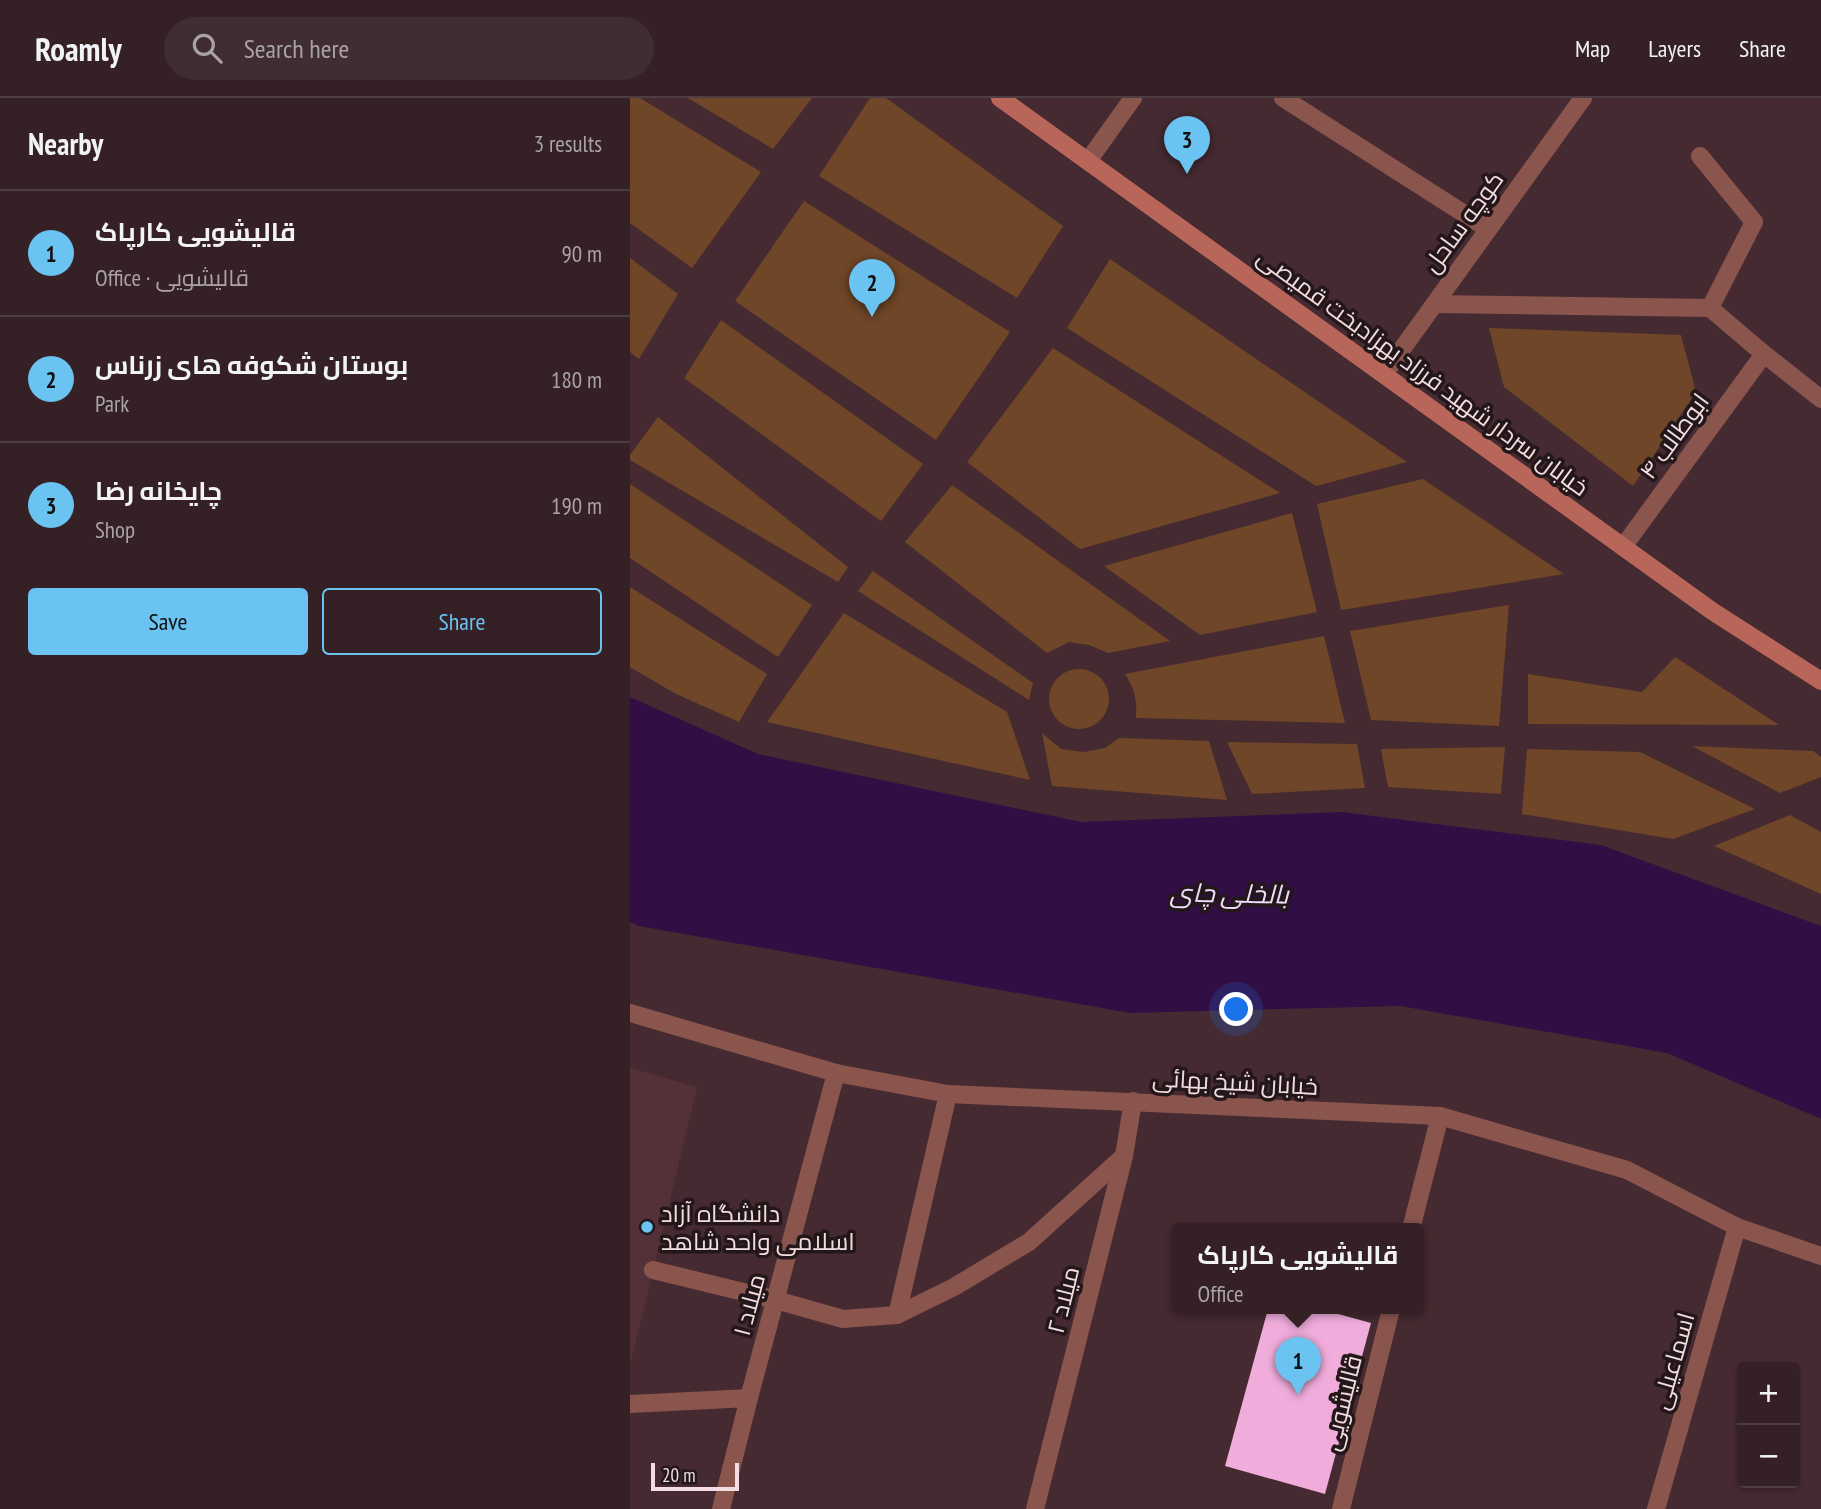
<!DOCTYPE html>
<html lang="en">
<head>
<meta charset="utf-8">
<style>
	:root { --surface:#342025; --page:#3f2d32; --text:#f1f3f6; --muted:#a9a3a7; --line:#4e3e42; --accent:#6bc3f2 }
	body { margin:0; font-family:"PT Sans Narrow",Cairo,sans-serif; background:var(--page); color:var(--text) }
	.controls { position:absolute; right:21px; bottom:21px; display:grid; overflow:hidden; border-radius:7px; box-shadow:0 2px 5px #0004 }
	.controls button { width:63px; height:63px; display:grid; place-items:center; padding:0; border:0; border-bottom:2px solid var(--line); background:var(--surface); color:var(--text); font:35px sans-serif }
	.scale { position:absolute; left:21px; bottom:18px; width:88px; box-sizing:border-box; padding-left:7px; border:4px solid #f2dee2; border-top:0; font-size:19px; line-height:24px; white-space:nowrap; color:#f2dee2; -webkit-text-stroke:5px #24171a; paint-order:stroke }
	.you { position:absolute; left:607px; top:912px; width:24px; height:24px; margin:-18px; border:5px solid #fff; border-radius:50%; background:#1a73e8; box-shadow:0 0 0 10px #1a73e833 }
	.badge { display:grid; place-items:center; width:46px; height:46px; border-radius:50%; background:var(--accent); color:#111; font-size:23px; font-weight:700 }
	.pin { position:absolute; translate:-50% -58px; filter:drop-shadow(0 2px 4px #0008) }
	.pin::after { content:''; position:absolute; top:37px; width:24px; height:21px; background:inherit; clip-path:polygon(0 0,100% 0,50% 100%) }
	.popup { position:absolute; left:542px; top:1125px; width:252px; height:91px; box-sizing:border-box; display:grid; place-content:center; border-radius:7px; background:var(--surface); filter:drop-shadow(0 2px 5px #0005); font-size:23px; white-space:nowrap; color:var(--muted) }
	.popup b { font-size:26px; color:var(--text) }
	.popup::after { content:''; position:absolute; left:50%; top:100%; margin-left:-14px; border:14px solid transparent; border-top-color:var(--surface) }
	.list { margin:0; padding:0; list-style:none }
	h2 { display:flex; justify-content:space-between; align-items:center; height:91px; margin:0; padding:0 28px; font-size:30px }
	h2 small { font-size:23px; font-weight:400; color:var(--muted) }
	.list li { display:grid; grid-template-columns:46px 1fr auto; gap:21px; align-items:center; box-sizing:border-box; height:126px; padding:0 28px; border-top:2px solid var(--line) }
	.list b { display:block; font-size:26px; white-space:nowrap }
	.list p { margin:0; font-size:23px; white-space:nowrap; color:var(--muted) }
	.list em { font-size:23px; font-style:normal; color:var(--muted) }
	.actions { display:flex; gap:14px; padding:21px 28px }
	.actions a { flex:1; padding:16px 0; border:2px solid var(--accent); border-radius:7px; text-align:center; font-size:24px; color:var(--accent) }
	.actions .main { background:var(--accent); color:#111 }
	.icon { flex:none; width:38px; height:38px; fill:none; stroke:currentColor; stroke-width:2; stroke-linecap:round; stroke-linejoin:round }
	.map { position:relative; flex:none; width:1191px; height:1411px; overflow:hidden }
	header { display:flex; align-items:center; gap:42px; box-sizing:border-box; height:98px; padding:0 35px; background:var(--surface); border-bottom:2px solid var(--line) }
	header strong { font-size:33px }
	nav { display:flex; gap:38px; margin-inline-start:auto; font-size:24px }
	.search { width:490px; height:63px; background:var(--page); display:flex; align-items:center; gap:18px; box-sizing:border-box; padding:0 24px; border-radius:38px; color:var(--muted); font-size:26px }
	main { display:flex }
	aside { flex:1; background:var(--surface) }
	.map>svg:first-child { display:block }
	.built { fill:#543139 }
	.green { fill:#6f4627 }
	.water { fill:#310e44 }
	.building { fill:#f0addc }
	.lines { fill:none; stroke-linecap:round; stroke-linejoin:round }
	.minor { stroke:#8a554d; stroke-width:18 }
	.tertiary { stroke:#8a554d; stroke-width:18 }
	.secondary { stroke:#b86659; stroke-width:18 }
	.poi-dot { fill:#6bc3f2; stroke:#24171a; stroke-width:2.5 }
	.labels { text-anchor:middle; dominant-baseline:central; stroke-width:7; stroke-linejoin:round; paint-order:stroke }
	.street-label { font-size:24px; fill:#f2dee2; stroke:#24171a }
	.poi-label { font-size:24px; fill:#f2dee2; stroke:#24171a; text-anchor:start }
	.water-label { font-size:26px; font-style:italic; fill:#efdbfd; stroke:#24171a }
</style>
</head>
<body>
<header>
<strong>Roamly</strong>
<div class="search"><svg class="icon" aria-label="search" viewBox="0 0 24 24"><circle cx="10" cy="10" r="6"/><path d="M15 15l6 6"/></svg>Search here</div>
<nav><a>Map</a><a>Layers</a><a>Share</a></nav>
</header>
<main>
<aside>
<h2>Nearby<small>3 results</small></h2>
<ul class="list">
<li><span class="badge">1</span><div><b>قالیشویی کارپاک</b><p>Office · قالیشویی</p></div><em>90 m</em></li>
<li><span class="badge">2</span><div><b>بوستان شکوفه های زرناس</b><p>Park</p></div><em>180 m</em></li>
<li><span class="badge">3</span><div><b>چایخانه رضا</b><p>Shop</p></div><em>190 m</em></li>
</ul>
<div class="actions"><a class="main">Save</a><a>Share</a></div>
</aside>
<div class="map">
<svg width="1191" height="1411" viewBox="0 0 1191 1411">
	<rect width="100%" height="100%" fill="#462a31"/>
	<path class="built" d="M0 970 67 989 0 1268Z"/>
	<g class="green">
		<path d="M0 0H10L131 74 62 170 0 125Z"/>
		<path d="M58 0H182L143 51Z"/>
		<path d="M240 0H256L433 128 387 200 189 78Z"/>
		<path d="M174 103 380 234 306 342 105 203Z"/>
		<path d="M0 160 48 196 9 261 0 254Z"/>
		<path d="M480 161 777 364 686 388 437 230Z"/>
		<path d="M91 222 293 366 251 423 54 280Z"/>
		<path d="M859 230 1051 237 1066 294 1003 388 874 289Z"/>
		<path d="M423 250 650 395 450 451 337 364Z"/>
		<path d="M28 319 218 469 208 484 0 362V357Z"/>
		<path d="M793 381 934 476 711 512 687 406Z"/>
		<path d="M0 386 182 507 148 559 0 460Z"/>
		<path d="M322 387 540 543 478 555 459 547 439 544 417 555 275 444Z"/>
		<path d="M662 415 687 514 570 537 474 468Z"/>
		<path d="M243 473 403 585 399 602 228 493Z"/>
		<path d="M0 489 137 576 109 624 46 596 0 569Z"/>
		<path d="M879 507 869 628 741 622 720 533Z"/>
		<path d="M214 515 377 614 400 682 137 624Z"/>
		<path d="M694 538 715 625 506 620C507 599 505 593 495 576Z"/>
		<path d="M1045 559 1149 627 898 626V576L1012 594Z"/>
		<circle cx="449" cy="601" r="30"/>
		<path d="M412 635 431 651 454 654 475 650 489 640 579 643 597 702 422 688Z"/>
		<path d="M597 644 727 646 735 690 622 696Z"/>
		<path d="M1062 648 1183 653 1191 659V679L1150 695Z"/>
		<path d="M875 649 871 696 758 689 751 651Z"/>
		<path d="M897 651 1010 654 1125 711 1043 741 892 716Z"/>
		<path d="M1160 717 1191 734V796L1084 748Z"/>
	</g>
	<path class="water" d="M0 599 128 656 451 724 712 714 971 747 1191 828V1021L1037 955 770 908 500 915 9 828 0 824Z"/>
	<path class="building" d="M638 1211H690L741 1225 695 1396 595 1368Z"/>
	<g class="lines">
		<g class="minor">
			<path d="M653 0 858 131"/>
			<path d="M458 63 503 0"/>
			<path d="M805 206 1080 210"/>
			<path d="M1134 256 1191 301"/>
			<path d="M754 276 953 0"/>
			<path d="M993 449 1134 256 1080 210 1124 124 1070 58"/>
			<path d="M781 1131 810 1018"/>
			<path d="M23 1172 146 1202 213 1221 267 1217 324 1189 399 1144 494 1058"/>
			<path d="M267 1217 318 996"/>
			<path d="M0 1306 119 1300"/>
			<path d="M91 1411 119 1300 206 975"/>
			<path d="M405 1411 494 1058 503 1003"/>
			<path d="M711 1411 761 1211"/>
			<path d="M1026 1411 1107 1129"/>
		</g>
		<path class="tertiary" d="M0 915 206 975 318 996 810 1018 997 1072 1107 1129 1191 1158"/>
		<path class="secondary" d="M370 0 1082 513 1191 583"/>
	</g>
	<circle class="poi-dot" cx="17" cy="1129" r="7"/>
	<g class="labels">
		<g class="street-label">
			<text transform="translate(833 124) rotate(-54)">کوچه ساحل</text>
			<text transform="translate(793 274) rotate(36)">خیابان سردار شهید فرزاد بهزاد‌بخت قمیصی</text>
			<text transform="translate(1044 338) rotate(-54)">ابوطالب ۴</text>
			<text transform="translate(605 984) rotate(3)">خیابان شیخ بهائی</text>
			<text transform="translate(433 1202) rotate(-76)">میلاد ۲</text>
			<text transform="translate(119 1207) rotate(-75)">میلاد ۱</text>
			<text transform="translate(1043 1263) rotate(-74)">اسماعیلی</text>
			<text transform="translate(712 1305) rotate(-76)">قالیشویی</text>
		</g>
		<g class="poi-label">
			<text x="31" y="1115">دانشگاه آزاد<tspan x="31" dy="28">اسلامی واحد شاهد</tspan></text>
		</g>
		<g class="water-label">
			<text transform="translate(599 795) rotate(1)">بالخلی چای</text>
		</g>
	</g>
</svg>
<div class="controls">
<button>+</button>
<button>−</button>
</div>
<div class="scale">20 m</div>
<div class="you"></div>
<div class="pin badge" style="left:668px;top:1297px">1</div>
<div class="popup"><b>قالیشویی کارپاک</b>Office</div>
<div class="pin badge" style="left:242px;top:219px">2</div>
<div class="pin badge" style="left:557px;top:76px">3</div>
</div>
</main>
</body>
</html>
